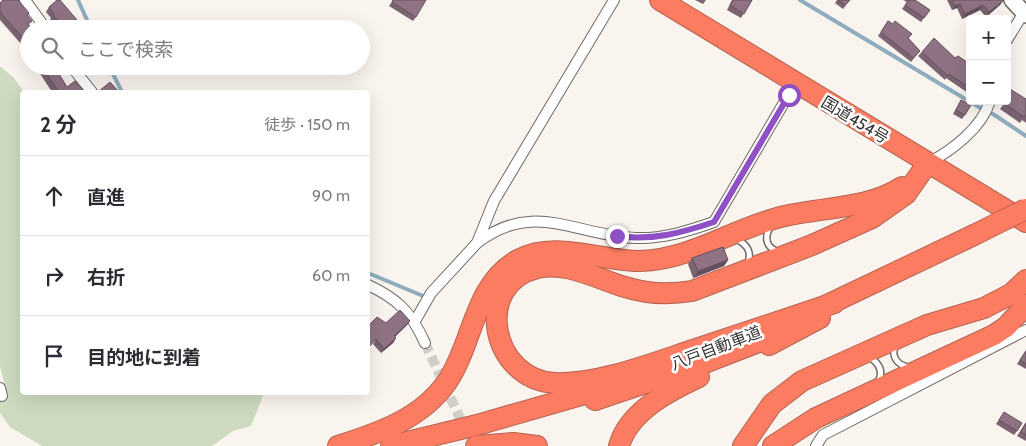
<!DOCTYPE html>
<html lang="ja">
<head>
<meta charset="utf-8">
<style>
	:root { --surface:#fff; --page:#f7f7f7; --text:#2b2b33; --muted:#7c7c81; --line:#e1e1e2 }
	body { margin:0; font-family:Cabin,"Noto Sans JP",sans-serif; background:var(--page); color:var(--text) }
	.controls { position:absolute; right:15px; top:15px; display:grid; overflow:hidden; border-radius:5px; box-shadow:0 5px 20px #0002 }
	.controls button { width:45px; height:45px; display:grid; place-items:center; padding:0; border:0; border-bottom:1px solid var(--line); background:var(--surface); color:var(--text); font:25px sans-serif }
	.stop { position:absolute; width:15px; height:15px; margin:-11px; border:4px solid #9050c5; border-radius:50%; background:#fff }
	.stop.end { background:#9050c5; border-color:#fff; box-shadow:0 1px 5px #0008 }
	.list { margin:0; padding:0; list-style:none }
	h2 { display:flex; justify-content:space-between; align-items:center; height:65px; margin:0; padding:0 20px; font-size:21px }
	h2 small { font-size:16px; font-weight:400; color:var(--muted) }
	.list li { display:grid; grid-template-columns:32px 1fr auto; gap:15px; align-items:center; box-sizing:border-box; height:80px; padding:0 20px; border-top:1px solid var(--line) }
	.list b { display:block; font-size:19px; white-space:nowrap }
	.list em { font-size:16px; font-style:normal; color:var(--muted) }
	.icon { flex:none; width:28px; height:28px; fill:none; stroke:currentColor; stroke-width:2; stroke-linecap:round; stroke-linejoin:round }
	.map { position:relative; flex:none; width:1026px; height:446px; overflow:hidden }
	.search { position:absolute; background:var(--surface); box-shadow:0 5px 20px #0002; left:20px; top:20px; width:350px; height:55px; display:flex; align-items:center; gap:12px; box-sizing:border-box; padding:0 18px; border-radius:28px; color:var(--muted); font-size:19px }
	.panel { position:absolute; background:var(--surface); box-shadow:0 5px 20px #0002; left:20px; top:90px; width:350px; height:305px; border-radius:5px }
	.map>svg:first-child { display:block }
	.green { fill:#cddac0 }
	.lines { fill:none; stroke-linecap:round; stroke-linejoin:round }
	.stream { stroke:#8fadbe; stroke-width:4 }
	.street-tunnel { stroke:#d3cdc9; stroke-width:10; stroke-dasharray:10 5; stroke-linecap:butt }
	.lane-casing { stroke:#6f6a66; stroke-width:8 }
	.street-casing { stroke:#6f6a66; stroke-width:12 }
	.secondary-casing { stroke:#6f6a66; stroke-width:18 }
	.highway-casing { stroke:#b66250; stroke-width:22 }
	.lane { stroke:#fff; stroke-width:5 }
	.street { stroke:#fff; stroke-width:10 }
	.secondary { stroke:#fff; stroke-width:15 }
	.highway { stroke:#fb7c61; stroke-width:20 }
	.highway-bridge-casing { stroke:#b66250; stroke-width:22; stroke-linecap:butt }
	.highway-bridge { stroke:#fb7c61; stroke-width:20 }
	.wall { fill:#7b6372 }
	.shaded-wall { fill:#64505c }
	.building { fill:#8f7384; stroke:#64505c }
	.route { stroke:#9050c5; stroke-width:6 }
	.labels { text-anchor:middle; dominant-baseline:central; stroke-width:5; stroke-linejoin:round; paint-order:stroke }
	.street-label { font-size:16px; fill:#353331; stroke:#fff }
</style>
</head>
<body>
<div class="map">
<svg width="1026" height="446" viewBox="0 0 1026 446">
	<rect width="100%" height="100%" fill="#faf4ef"/>
	<path class="green" d="M0 66 14 78 24 92 22 392 264 393 251 426 233 431 212 446H42L10 427 0 413V393L6 390 0 366Z"/>
	<g class="lines">
		<g class="stream">
			<path d="M78 0 91 29"/>
			<path d="M800 0 982 109"/>
			<path d="M109 66 122 92"/>
			<path d="M993 114 1026 136"/>
			<path d="M368 273 428 298"/>
		</g>
		<path class="street-tunnel" d="M425 343 466 431"/>
		<g class="lane-casing">
			<g id="lane">
				<path d="M770 227C764 238 766 247 778 252"/>
				<path d="M736 239C747 244 753 253 747 264"/>
				<path d="M895 347C891 357 898 365 908 367"/>
				<path d="M869 357C879 363 884 371 878 382"/>
			</g>
		</g>
		<g class="street-casing">
			<g id="street">
				<path d="M25 0 46 29"/>
				<path d="M1007 40 1026 9"/>
				<path d="M71 66 92 92"/>
				<path d="M928 163C951 151 982 128 990 101"/>
				<path d="M477 243C534 199 576 236 636 238 663 239 688 231 714 222L795 84"/>
				<path d="M368 285C398 299 411 312 425 343"/>
				<path d="M415 321 431 293 477 243 494 201 614 0"/>
				<path d="M0 388 2 396"/>
				<path d="M816 446 823 435 1026 330"/>
			</g>
		</g>
		<g class="secondary-casing">
			<path id="secondary" d="M1012 0 1026 15"/>
		</g>
		<g class="highway-casing">
			<g id="highway">
				<path d="M660 0 1026 222"/>
				<path d="M834 303C786 319 738 335 690 351 651 364 596 385 555 383 491 380 472 284 537 268 567 261 597 279 625 287 647 294 669 295 692 291L812 245 872 218 906 194 927 164"/>
				<path d="M823 307 974 235"/>
				<path d="M769 345 820 318"/>
				<path d="M595 400 707 362 779 334"/>
				<path d="M338 446C379 433 421 419 447 382 473 344 474 284 518 260 555 239 602 262 641 261 693 259 736 227 785 216 823 207 869 209 902 187"/>
				<path d="M391 446 477 425 606 388"/>
				<path d="M476 446 513 443 537 446"/>
				<path d="M619 446C629 411 669 391 699 377"/>
				<path d="M743 446 772 404 802 381 927 325 984 308 1011 294 1026 280"/>
				<path d="M773 446 816 418 994 335 1006 327 1026 305"/>
			</g>
		</g>
		<use href="#lane" class="lane"/>
		<use href="#street" class="street"/>
		<use href="#secondary" class="secondary"/>
		<use href="#highway" class="highway"/>
		<g class="highway-bridge-casing">
			<path id="highway-bridge" d="M974 235 1026 209"/>
		</g>
		<use href="#highway-bridge" class="highway-bridge"/>
	</g>
	<g class="wall">
		<path d="M393 0 416 17 413 21 389 6Z"/>
		<path d="M695 0H706L703 4Z"/>
		<path d="M732 0H752L741 18 727 10Z"/>
		<path d="M837 0H850L843 9 835 3Z"/>
		<path d="M903 0H915L930 10 921 22 902 9 907 2Z"/>
		<path d="M947 0H1002L1000 5 986 17 980 10 962 19 957 8 952 10Z"/>
		<path d="M0 3 29 13 27 16 29 29V53L0 20Z"/>
		<path d="M49 7 74 25 69 29H57L50 20 51 18 46 12Z"/>
		<path d="M888 21 908 38 920 51 911 62 878 36Z"/>
		<path d="M922 52 955 58 970 64V91L968 93 946 78 945 80 918 56Z"/>
		<path d="M35 66H56L54 67 67 87 85 92H52Z"/>
		<path d="M1026 99V123L1022 120 1020 123 1000 109 1003 105 1000 103 1001 101Z"/>
		<path d="M961 100 965 115 962 119 953 114Z"/>
		<path d="M692 258 728 260 724 266 693 278 688 264Z"/>
		<path d="M410 321 407 325 395 337 396 338 393 343 381 353 373 344 386 323Z"/>
		<path d="M1026 350V369L1017 364Z"/>
		<path d="M1004 412 1017 431 1014 435 996 424Z"/>
		<path d="M1026 422V441L1017 436Z"/>
	</g>
	<g class="shaded-wall">
		<path d="M1003 1 1000 5 986 17 989 12Z"/>
		<path d="M960 4 957 8 952 10 955 6Z"/>
		<path d="M983 5 980 10 962 19 965 14Z"/>
		<path d="M77 20 74 25 69 29H67Z"/>
		<path d="M728 260 724 266 693 278 698 271Z"/>
		<path d="M410 321 407 325 391 340 394 336Z"/>
		<path d="M396 338 393 343 381 353 384 349Z"/>
	</g>
	<g class="building">
		<path d="M3 0H18L29 13 27 15 32 21 28 24 32 29H29V45L0 12V3Z"/>
		<path d="M57 0H60L77 20 67 29H64L53 15 54 14 49 7Z"/>
		<path d="M393 0H426L416 17 392 2Z"/>
		<path d="M733 0H752L744 14 730 5Z"/>
		<path d="M838 0H850L845 5Z"/>
		<path d="M909 0H915L930 10 924 18 905 5Z"/>
		<path d="M952 0H1002L1003 1 989 12 983 5 965 14 960 4 955 6Z"/>
		<path d="M888 21 893 24 895 21 912 34 908 38 920 51 913 58 881 32Z"/>
		<path d="M934 38 955 58 958 56 970 64V88L949 74 948 76 922 52Z"/>
		<path d="M41 66H54L67 87 75 81 85 92H59Z"/>
		<path d="M110 82 119 92H98Z"/>
		<path d="M1010 89 1026 99V114L1024 117 1004 103 1005 101H1007V93Z"/>
		<path d="M961 100 971 105 965 115 956 110Z"/>
		<path d="M723 247 728 260 698 271 692 258Z"/>
		<path d="M400 310 410 321 394 336 396 338 384 349 376 339 368 348V326L377 317 386 323Z"/>
		<path d="M1026 351V364L1020 360Z"/>
		<path d="M1004 412 1022 423 1017 431 999 420Z"/>
		<path d="M1026 423V435L1021 432Z"/>
	</g>
	<g class="lines">
		<path class="route" d="M617 236C652 241 681 233 714 222L789 95"/>
	</g>
	<g class="labels">
		<g class="street-label">
			<text transform="translate(855 120) rotate(31)">国道454号</text>
			<text transform="translate(716 348) rotate(-21)">八戸自動車道</text>
		</g>
	</g>
</svg>
<div class="controls">
<button>+</button>
<button>−</button>
</div>
<div class="stop" style="left:789px;top:95px"></div>
<div class="stop end" style="left:617px;top:236px"></div>
<div class="search"><svg class="icon" aria-label="search" viewBox="0 0 24 24"><circle cx="10" cy="10" r="6"/><path d="M15 15l6 6"/></svg>ここで検索</div>
<section class="panel">
<h2>2 分<small>徒歩 · 150 m</small></h2>
<ul class="list">
<li><svg class="icon" aria-label="ahead" viewBox="0 0 24 24"><path d="M12 20V5M6 11l6-6 6 6"/></svg><div><b>直進</b></div><em>90 m</em></li>
<li><svg class="icon" aria-label="right" viewBox="0 0 24 24"><path d="M7 20v-9h11M14 6l5 5-5 5"/></svg><div><b>右折</b></div><em>60 m</em></li>
<li><svg class="icon" aria-label="arrive" viewBox="0 0 24 24"><path d="M6 21V4h12l-3 4 3 4H6"/></svg><div><b>目的地に到着</b></div></li>
</ul>
</section>
</div>
</body>
</html>
